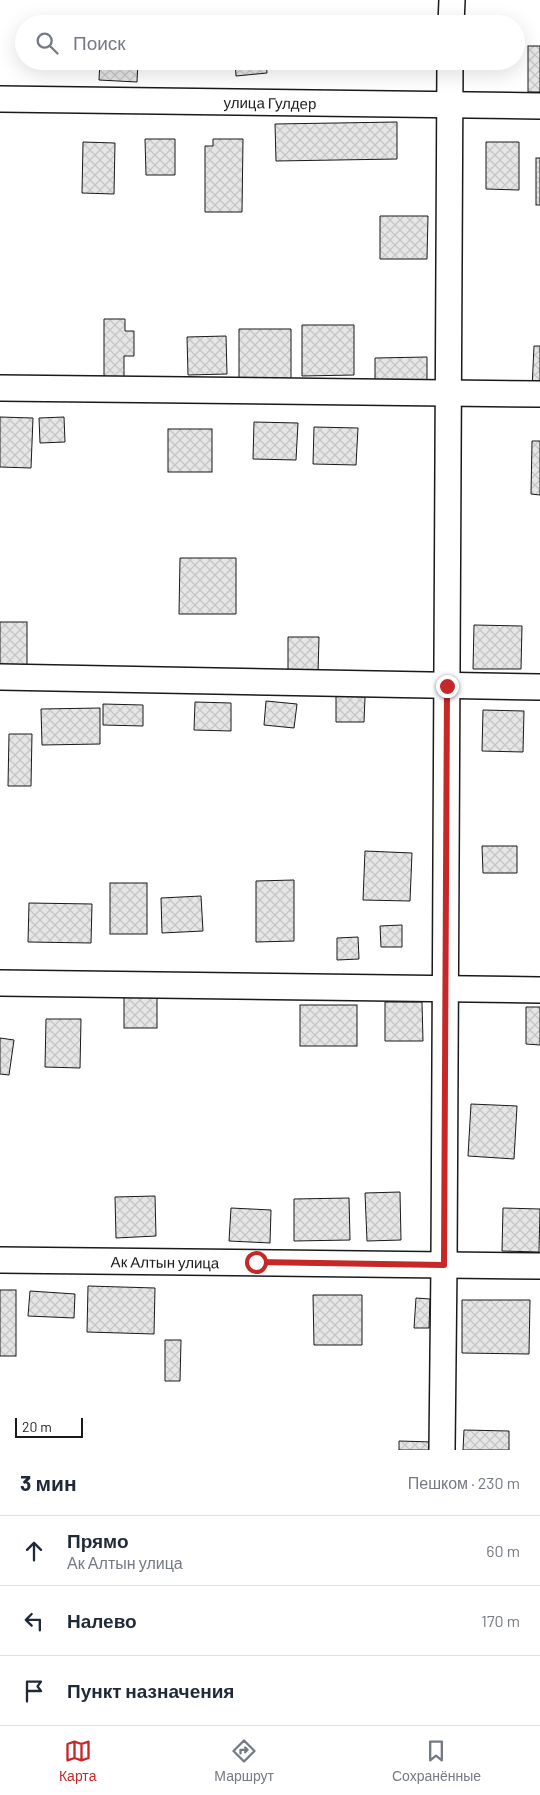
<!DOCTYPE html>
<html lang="ru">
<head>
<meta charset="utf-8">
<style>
	:root { --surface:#fff; --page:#f6f6f7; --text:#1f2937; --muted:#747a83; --line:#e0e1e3; --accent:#c62828 }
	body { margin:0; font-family:Barlow,sans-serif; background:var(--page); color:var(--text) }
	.scale { position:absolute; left:15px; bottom:12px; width:68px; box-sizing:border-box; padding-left:5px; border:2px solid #1a1a1a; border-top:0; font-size:14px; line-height:18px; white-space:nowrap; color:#1a1a1a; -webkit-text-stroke:4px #fff; paint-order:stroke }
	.stop { position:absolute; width:15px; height:15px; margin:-11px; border:4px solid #c62828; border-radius:50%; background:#fff }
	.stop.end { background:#c62828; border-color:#fff; box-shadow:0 1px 5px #0008 }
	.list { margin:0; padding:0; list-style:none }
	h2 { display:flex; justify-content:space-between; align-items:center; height:65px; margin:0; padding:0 20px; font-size:21px }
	h2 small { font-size:16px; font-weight:400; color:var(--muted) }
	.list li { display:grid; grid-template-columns:32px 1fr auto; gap:15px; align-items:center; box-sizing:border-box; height:70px; padding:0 20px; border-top:1px solid var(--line) }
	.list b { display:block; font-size:19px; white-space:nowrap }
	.list p { margin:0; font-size:16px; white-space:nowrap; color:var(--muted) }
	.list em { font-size:16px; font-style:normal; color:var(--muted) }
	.icon { flex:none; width:28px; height:28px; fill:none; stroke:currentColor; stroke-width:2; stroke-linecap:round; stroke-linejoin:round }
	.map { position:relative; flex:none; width:540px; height:1450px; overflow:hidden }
	.search { position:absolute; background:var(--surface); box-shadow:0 5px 20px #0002; left:15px; right:15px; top:15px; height:55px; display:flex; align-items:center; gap:12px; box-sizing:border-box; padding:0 18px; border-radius:28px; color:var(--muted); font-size:19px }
	.sheet { height:275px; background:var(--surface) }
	nav { display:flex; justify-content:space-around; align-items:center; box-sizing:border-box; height:70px; border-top:1px solid var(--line); background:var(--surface); font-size:14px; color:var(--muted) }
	nav a { display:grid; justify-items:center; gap:2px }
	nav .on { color:var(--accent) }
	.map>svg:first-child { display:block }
	.building { fill:url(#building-cross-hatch); stroke:#1a1a1a }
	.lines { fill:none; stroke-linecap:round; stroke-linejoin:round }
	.minor-casing { stroke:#1a1a1a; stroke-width:28 }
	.minor { stroke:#fff; stroke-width:25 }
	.route { stroke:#c62828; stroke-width:6 }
	.labels { text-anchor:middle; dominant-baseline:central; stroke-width:4; stroke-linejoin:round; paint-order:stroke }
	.street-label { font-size:15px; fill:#1a1a1a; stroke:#fff }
</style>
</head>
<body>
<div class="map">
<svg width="540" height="1450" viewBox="0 0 540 1450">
	<defs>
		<pattern id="building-cross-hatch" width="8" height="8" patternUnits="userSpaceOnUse" patternTransform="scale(1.25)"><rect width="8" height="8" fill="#e6e6e6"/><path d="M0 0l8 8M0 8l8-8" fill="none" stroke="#c5c5c5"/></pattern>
	</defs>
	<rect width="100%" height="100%" fill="#fff"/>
	<g class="building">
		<rect x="528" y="46" width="12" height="46"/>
		<path d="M100 61H138L137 82 99 80Z"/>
		<path d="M235 61H266L267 73 236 76Z"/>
		<path d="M397 122V159L276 161 275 124Z"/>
		<path d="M145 139H175V175H146Z"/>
		<path d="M213 139H243L242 212H205V146H213Z"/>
		<path d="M83 142 115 143 114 194 82 193Z"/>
		<path d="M486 142H519V190L486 189Z"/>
		<rect x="536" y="158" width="4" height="47"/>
		<path d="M380 216H428L427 259H380Z"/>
		<path d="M104 319H125V331H134V356H124V382H104Z"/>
		<path d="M302 325H354V375L302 376Z"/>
		<path d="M239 329H291V379L239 380Z"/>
		<path d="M226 336 227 374 188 375 187 337Z"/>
		<path d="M534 346H540V389H532Z"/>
		<path d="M427 357V381H375V358Z"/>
		<path d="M0 417 33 418 31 468 0 467Z"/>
		<path d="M64 417 65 442 40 443 39 418Z"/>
		<path d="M254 422 298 423 296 460 253 459Z"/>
		<path d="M314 427 358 428 356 465 313 464Z"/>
		<rect x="168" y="429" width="44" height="43"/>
		<path d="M532 441H540V495L531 494Z"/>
		<path d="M180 558H236V614H179Z"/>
		<rect x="0" y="622" width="27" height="44"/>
		<path d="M474 625 522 626 521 669H473Z"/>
		<path d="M288 637H319L318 674H288Z"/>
		<path d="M336 696 365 697 364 722H336Z"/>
		<path d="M266 701 297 704 294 728 264 725Z"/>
		<path d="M195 702 231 703V731L194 730Z"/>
		<path d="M103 704 143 705V726L103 725Z"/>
		<path d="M100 708V744L42 745 41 709Z"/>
		<path d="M483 710 524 711 523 752 482 751Z"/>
		<path d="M9 734H32L31 786H8Z"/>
		<path d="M482 846H517V873H483Z"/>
		<path d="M365 851 412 853 410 901 363 900Z"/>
		<path d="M294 880V941L256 942V881Z"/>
		<rect x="110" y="883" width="37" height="51"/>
		<path d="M201 896 203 931 162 933 161 898Z"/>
		<path d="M29 903 92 904 91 943 28 942Z"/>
		<path d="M402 925V947H381L380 926Z"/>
		<path d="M358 937 359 959 337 960V938Z"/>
		<rect x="124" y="988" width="33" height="40"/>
		<path d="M385 1002H422L423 1041H385Z"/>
		<rect x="300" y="1005" width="57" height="41"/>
		<path d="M526 1007H540V1045L526 1044Z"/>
		<path d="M46 1019H81L80 1068 45 1067Z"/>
		<path d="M0 1038 14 1040 9 1075 0 1074Z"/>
		<path d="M471 1104 517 1106 514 1159 468 1156Z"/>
		<path d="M400 1192 401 1240 367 1241 365 1193Z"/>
		<path d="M155 1196 156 1236 116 1238 115 1197Z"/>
		<path d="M349 1198 350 1240 294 1241V1199Z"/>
		<path d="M231 1208 271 1210 270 1243 229 1241Z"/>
		<path d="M503 1208 540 1209 539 1252 502 1251Z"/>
		<path d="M88 1286 155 1288 154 1334 87 1332Z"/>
		<rect x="0" y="1290" width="16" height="66"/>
		<path d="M30 1291 75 1294 74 1318 28 1316Z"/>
		<path d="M313 1295H362V1345H314Z"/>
		<path d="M416 1298 430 1299 429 1328H414Z"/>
		<path d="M462 1300H530L529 1354 462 1353Z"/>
		<path d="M165 1340H181L180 1381H165Z"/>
		<path d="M464 1430 509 1431V1450H463Z"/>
		<path d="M399 1441 433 1442V1450H399Z"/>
	</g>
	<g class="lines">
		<g class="minor-casing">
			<g id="minor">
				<path d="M451 24 452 0"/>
				<path id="s1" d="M0 99 540 106"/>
				<path d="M0 388 540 394"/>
				<path d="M0 677 540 687"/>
				<path d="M0 983 540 990"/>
				<path id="s2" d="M0 1260 540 1266"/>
				<path d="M442 1450 444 1265 450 61"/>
			</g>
		</g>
		<use href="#minor" class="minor"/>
	</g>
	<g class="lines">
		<path class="route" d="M256 1262 444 1265 447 686"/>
	</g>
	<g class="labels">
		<g class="street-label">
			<text stroke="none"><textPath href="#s1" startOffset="270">улица Гулдер</textPath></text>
			<text stroke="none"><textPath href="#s2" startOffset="165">Ак Алтын улица</textPath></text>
		</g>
	</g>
</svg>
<div class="scale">20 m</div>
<div class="stop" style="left:256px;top:1262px"></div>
<div class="stop end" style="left:447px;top:686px"></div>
<div class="search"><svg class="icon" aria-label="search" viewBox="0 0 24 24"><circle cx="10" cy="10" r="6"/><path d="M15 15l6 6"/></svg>Поиск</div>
</div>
<section class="sheet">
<h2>3 мин<small>Пешком · 230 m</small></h2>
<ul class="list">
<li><svg class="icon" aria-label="ahead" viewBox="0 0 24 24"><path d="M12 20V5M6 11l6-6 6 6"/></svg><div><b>Прямо</b><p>Ак Алтын улица</p></div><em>60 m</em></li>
<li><svg class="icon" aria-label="left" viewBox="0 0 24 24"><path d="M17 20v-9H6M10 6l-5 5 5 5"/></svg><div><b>Налево</b></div><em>170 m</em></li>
<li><svg class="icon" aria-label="arrive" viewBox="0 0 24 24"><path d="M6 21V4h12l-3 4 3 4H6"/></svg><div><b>Пункт назначения</b></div></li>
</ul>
</section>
<nav>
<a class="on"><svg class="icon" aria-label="map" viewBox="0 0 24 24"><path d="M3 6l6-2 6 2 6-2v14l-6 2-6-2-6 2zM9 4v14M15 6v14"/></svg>Карта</a>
<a><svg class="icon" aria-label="directions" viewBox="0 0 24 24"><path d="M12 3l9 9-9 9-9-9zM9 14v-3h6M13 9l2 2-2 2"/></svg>Маршрут</a>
<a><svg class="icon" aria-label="saved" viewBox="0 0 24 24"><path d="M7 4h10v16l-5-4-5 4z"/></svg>Сохранённые</a>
</nav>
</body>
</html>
